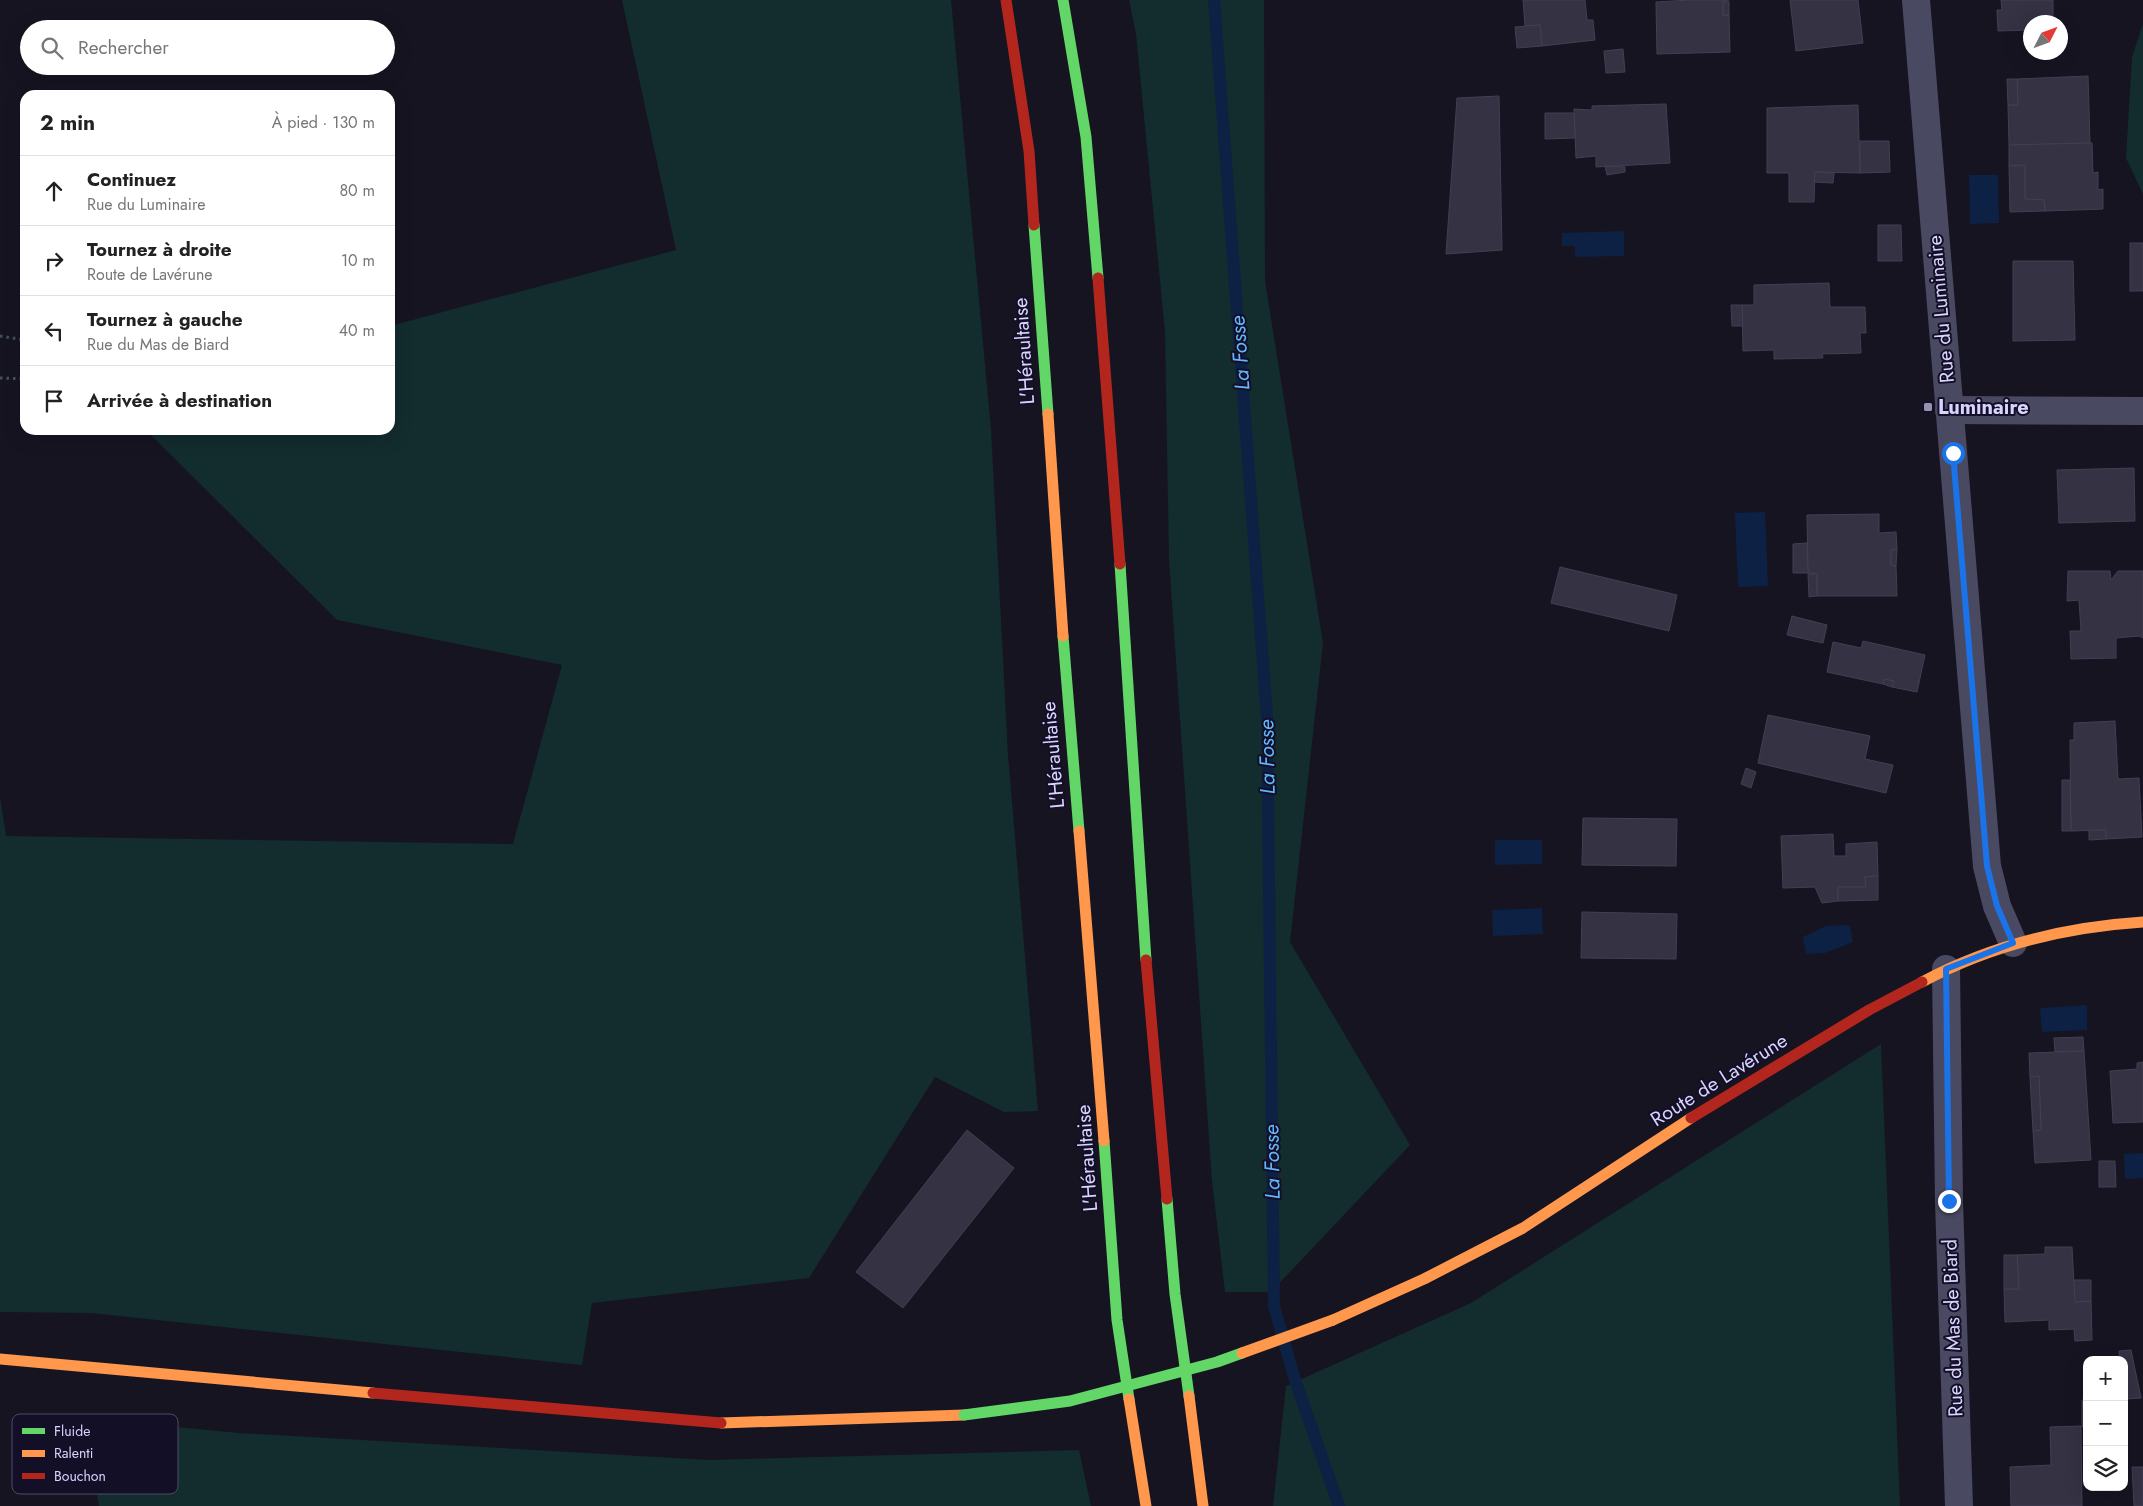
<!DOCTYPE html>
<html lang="fr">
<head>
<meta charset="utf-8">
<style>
	:root { --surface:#fff; --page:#f2f2f2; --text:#222; --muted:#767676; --line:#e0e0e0 }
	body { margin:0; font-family:Jost,sans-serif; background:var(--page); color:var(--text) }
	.controls { position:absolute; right:15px; bottom:15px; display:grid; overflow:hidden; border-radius:10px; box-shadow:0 5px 20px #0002 }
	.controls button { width:45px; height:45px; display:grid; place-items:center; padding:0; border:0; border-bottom:1px solid var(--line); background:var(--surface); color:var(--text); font:25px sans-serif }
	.compass { position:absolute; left:2023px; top:15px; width:45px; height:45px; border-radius:50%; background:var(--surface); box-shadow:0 5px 20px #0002; rotate:48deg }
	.stop { position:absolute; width:15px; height:15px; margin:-11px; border:4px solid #1a73e8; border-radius:50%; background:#fff }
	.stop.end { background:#1a73e8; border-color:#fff; box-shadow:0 1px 5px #0008 }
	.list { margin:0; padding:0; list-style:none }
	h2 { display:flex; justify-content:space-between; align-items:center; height:65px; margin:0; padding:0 20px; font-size:21px }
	h2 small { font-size:16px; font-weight:400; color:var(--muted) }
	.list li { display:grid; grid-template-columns:32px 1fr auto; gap:15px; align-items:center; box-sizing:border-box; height:70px; padding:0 20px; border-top:1px solid var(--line) }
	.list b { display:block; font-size:19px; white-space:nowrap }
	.list p { margin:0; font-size:16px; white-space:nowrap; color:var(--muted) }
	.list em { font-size:16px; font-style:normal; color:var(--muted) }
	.icon { flex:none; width:28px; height:28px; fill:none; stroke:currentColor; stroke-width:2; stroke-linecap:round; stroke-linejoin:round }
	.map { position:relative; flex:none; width:2143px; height:1506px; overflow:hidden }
	.search { position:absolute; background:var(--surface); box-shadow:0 5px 20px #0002; left:20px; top:20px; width:375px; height:55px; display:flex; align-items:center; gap:12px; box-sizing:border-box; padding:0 18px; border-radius:28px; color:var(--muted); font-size:19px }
	.panel { position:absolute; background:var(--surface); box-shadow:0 5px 20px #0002; left:20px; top:90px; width:375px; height:345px; border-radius:15px }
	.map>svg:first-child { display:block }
	.green { fill:#132c2d }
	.water { fill:#0d2144 }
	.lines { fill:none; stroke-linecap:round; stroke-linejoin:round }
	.stream { stroke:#0d2144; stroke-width:12 }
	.building { fill:#343243; stroke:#433f54 }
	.path { stroke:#44505f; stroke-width:3; stroke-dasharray:2.5 4; stroke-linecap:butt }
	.street { stroke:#4a4962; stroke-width:28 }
	.fast { stroke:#63d668; stroke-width:11 }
	.slow { stroke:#ff974d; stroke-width:11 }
	.jam { stroke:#b3261e; stroke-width:11 }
	.fast-bridge { stroke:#63d668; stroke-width:11 }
	.slow-bridge { stroke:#ff974d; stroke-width:11 }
	.route { stroke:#1a73e8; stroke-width:6 }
	.poi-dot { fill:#9591b1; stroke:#130f26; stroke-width:2 }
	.labels { text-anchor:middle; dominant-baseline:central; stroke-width:4; stroke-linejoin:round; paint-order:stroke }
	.street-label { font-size:20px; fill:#d9d4ff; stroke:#130f26 }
	.poi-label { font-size:20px; font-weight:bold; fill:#d9d4ff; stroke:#130f26; text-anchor:start }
	.water-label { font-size:21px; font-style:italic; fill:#62b6ff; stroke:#130f26 }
	.key { fill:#130f26; stroke:#4e4a67; stroke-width:1 }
	.key-label { font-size:14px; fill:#d9d4ff }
</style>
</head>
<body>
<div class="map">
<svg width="2143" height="1506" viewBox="0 0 2143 1506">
	<rect width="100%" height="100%" fill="#161421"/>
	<g class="green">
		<path d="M622 0H951L991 429 1008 755 1038 1111 1004 1112 935 1077 809 1278 592 1303 582 1365 91 1313 0 1312V797L6 836 513 844 562 665 337 620 148 432 150 430H390V326L676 250Z"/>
		<path d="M1129 0H1264L1265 281 1323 643 1290 942 1410 1145 1271 1292H1225L1212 1181 1169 560 1165 332 1136 34Z"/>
		<path d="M2143 24V194L2126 158 2132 57Z"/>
		<path d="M1881 1044 1900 1506H1273L1286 1386 1471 1303Z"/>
		<path d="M90 1419 239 1433 709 1460 1079 1450 1091 1506H99L90 1457Z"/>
	</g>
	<g class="water">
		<path d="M1969 175H1998L1999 223 1970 224Z"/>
		<path d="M1624 231V256L1575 257V246H1562V233Z"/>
		<path d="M1765 512 1768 586 1738 587 1735 513Z"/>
		<path d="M1495 840H1542V864L1495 865Z"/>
		<path d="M1542 908 1543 934 1493 936 1492 910Z"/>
		<path d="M1844 925 1850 926 1853 942 1825 953 1806 954 1803 937 1826 926Z"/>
		<path d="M2087 1005V1030L2042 1032 2040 1008Z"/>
		<path d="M2143 1153V1178L2125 1179 2124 1154Z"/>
	</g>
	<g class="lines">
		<path class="stream" d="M1214 0 1267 717 1274 1306 1295 1380 1339 1506"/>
	</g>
	<g class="building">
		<path d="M1523 0H1585L1587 20H1593L1595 40 1542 46 1540 25 1525 26Z"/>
		<path d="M1690 0H1729L1723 2V15H1729L1730 52 1657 54 1656 2Z"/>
		<path d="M1790 0H1858L1863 43 1796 51Z"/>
		<path d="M2001 0H2053V22H2030V30L1998 31 1997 10H2002Z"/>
		<rect x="1723" y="2" width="6" height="13"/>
		<path d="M1540 25 1542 46 1517 48 1515 27Z"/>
		<path d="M1623 49 1625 72 1606 73 1604 51Z"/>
		<path d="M2088 76 2090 143 2009 145 2008 105H2018L2017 79Z"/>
		<path d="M2007 79H2017L2018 105H2008Z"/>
		<path d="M1499 96 1502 250 1446 254 1457 98Z"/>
		<path d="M1666 104 1670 163 1596 167V156L1576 158 1574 109 1592 110V106Z"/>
		<path d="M1858 105 1860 173 1815 172 1814 202H1789V173H1767V108Z"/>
		<path d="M1545 113H1574L1575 138 1545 139Z"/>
		<path d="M1860 141H1889L1890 172 1860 173Z"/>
		<path d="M2090 143H2092L2093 173 2098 172V190L2103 189V209L2045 211 2044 200 2025 199V165L2009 166V145Z"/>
		<path d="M2025 165V199L2044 200 2045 211 2010 212 2009 166Z"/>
		<path d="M1605 166 1625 167V172L1607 175Z"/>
		<path d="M1815 172 1834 173 1833 183 1814 182Z"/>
		<path d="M1878 225H1901L1902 261H1878Z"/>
		<rect x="2130" y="243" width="13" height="48"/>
		<path d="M2013 261H2073L2075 340 2013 341Z"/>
		<path d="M1829 283 1830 307H1865L1866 333H1860L1861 353 1822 354 1823 358 1774 359V350L1743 351 1742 305H1754V285Z"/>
		<path d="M1731 305H1742L1743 326H1732Z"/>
		<path d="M2134 468 2135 521 2059 523 2057 470Z"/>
		<path d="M1879 514V533L1896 532 1897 549 1891 550V565L1896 566 1897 596H1817V574L1808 573 1807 515Z"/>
		<path d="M1807 543 1808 573H1793V544Z"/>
		<path d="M1897 549 1896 566 1891 565V550Z"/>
		<path d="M1560 567 1677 595 1669 631 1551 603Z"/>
		<path d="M2068 571H2110L2111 580 2118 571H2143V638L2139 636 2116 638V658L2071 659 2070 631H2081L2079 600 2067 601Z"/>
		<path d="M1808 574H1817V596L1809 597Z"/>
		<path d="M1792 616 1827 625 1823 643 1787 635Z"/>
		<path d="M1863 641 1925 655 1917 692 1892 687 1894 681 1884 679 1883 684 1827 672 1833 642 1861 648Z"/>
		<path d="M1884 679 1894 681 1892 687 1883 684Z"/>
		<path d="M1768 715 1870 736 1865 759 1893 765 1886 793 1758 763Z"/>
		<path d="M2115 721 2118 779 2139 778 2142 837 2106 839V830L2071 831 2070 740H2074V723Z"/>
		<path d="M1746 768 1756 772 1751 788 1741 784Z"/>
		<path d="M2062 780H2070L2071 831H2062Z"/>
		<path d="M1583 818 1677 819 1676 866 1582 865Z"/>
		<path d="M2089 830H2106V839L2089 840Z"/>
		<path d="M1833 834 1834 856H1846V844L1877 842 1878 876 1865 877 1866 887H1838V901L1822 903 1815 887 1783 888 1781 836Z"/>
		<path d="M1878 876V900L1838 901V887H1866L1865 877Z"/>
		<path d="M1582 912 1677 914 1676 959 1581 958Z"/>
		<path d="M2083 1037 2084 1051 2055 1052 2054 1038Z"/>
		<path d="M2084 1051 2091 1160 2035 1163 2033 1131 2041 1130 2039 1076 2030 1077 2029 1053Z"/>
		<path d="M2143 1062V1122L2113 1123 2110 1071 2137 1069V1063Z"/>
		<path d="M2039 1076 2041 1130 2033 1131 2030 1077Z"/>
		<path d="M967 1130 1014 1168 903 1308 856 1272Z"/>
		<path d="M2099 1161H2115L2116 1187H2099Z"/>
		<path d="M2045 1247H2072L2075 1302 2091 1301 2092 1340 2075 1341 2074 1329 2049 1330V1320L2005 1322 2004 1289H2019L2017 1255 2045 1254Z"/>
		<path d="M2004 1255H2017L2019 1289H2004Z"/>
		<path d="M2074 1280H2091V1301L2075 1302Z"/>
		<path d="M2131 1350 2141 1398 2127 1399 2124 1360H2120L2119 1351Z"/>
		<path d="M2082 1400H2087V1426L2082 1427Z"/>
		<path d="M2081 1426 2082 1506H2011L2010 1467 2051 1465 2050 1427Z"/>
		<path d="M2132 1467H2143V1506H2134Z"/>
	</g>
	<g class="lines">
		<g class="path">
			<path d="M0 336 25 340"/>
			<path d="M0 378 25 379"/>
		</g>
		<g class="street">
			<path d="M1916 0 1987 866 1997 906 2013 943"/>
			<path d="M1949 410 2143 411"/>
			<path d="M1946 969 1949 1201 1959 1506"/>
		</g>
		<g class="fast">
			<path d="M1063 0 1086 137 1098 278"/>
			<path d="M1034 225 1048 414"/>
			<path d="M1120 564 1146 960"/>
			<path d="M1063 636 1079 831"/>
			<path d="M1104 1141 1117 1320 1129 1399"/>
			<path d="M1167 1199 1175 1294 1189 1396"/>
		</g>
		<g class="slow">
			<path d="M1048 414 1063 636"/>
			<path d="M1079 831 1104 1141"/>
			<path d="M1922 982C1991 945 2066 927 2143 922"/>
			<path d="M1333 1320 1424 1279 1523 1228 1691 1118"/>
			<path d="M0 1359 373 1393"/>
			<path d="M1189 1396 1203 1506"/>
			<path d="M1129 1399 1146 1506"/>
			<path d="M721 1423 964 1415"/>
		</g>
		<g class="jam">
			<path d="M1006 0 1029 151 1034 225"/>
			<path d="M1098 278 1120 564"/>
			<path d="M1146 960 1167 1199"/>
			<path d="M1691 1118 1869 1010 1922 982"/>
			<path d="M373 1393 721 1423"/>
		</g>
		<path class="fast-bridge" d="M964 1415 1070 1401 1217 1362 1242 1353"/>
		<path class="slow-bridge" d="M1242 1353 1333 1320"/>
	</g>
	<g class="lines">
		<path class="route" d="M1949 1201 1946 969 2013 943 1997 906 1987 866 1953 453"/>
	</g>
	<rect class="poi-dot" x="1923" y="402" width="10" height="10" rx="2.5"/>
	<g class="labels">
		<g class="street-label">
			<text transform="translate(1941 309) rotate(-95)">Rue du Luminaire</text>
			<text transform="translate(1024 351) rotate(-94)">L'Héraultaise</text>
			<text transform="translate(1053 755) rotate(-95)">L'Héraultaise</text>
			<text transform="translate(1719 1080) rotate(-32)">Route de Lavérune</text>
			<text transform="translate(1087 1158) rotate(-94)">L'Héraultaise</text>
			<text transform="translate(1953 1328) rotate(-92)">Rue du Mas de Biard</text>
		</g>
		<g class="poi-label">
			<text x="1938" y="407">Luminaire</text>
		</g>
		<g class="water-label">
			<text transform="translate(1240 353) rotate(-94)">La Fosse</text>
			<text transform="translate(1267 757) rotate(-91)">La Fosse</text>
			<text transform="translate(1272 1162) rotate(-91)">La Fosse</text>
		</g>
	</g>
	<rect x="12" y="1414" width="166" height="80" rx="8" class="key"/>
	<rect x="22" y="1428" width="23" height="6" fill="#63d668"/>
	<rect x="22" y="1450" width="23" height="7" fill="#ff974d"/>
	<rect x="22" y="1473" width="23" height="6" fill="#b3261e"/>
	<g class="key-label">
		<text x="54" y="1436">Fluide</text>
		<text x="54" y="1458">Ralenti</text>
		<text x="54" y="1481">Bouchon</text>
	</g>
</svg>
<div class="controls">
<button>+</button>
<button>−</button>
<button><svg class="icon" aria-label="layers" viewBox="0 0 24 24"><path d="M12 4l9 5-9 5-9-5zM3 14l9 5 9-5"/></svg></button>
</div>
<svg class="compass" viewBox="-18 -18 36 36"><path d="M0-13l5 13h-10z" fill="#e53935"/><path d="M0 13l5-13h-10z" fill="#767676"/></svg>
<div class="stop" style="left:1953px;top:453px"></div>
<div class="stop end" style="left:1949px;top:1201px"></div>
<div class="search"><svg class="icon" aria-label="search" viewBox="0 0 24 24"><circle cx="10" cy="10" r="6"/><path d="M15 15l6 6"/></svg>Rechercher</div>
<section class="panel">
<h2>2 min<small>À pied · 130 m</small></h2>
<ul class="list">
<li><svg class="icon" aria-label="ahead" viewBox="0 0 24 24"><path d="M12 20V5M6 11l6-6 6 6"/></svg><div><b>Continuez</b><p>Rue du Luminaire</p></div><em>80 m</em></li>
<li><svg class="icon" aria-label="right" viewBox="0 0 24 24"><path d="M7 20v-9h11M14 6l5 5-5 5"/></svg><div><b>Tournez à droite</b><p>Route de Lavérune</p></div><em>10 m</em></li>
<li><svg class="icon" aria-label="left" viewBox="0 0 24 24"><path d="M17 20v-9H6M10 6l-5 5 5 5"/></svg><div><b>Tournez à gauche</b><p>Rue du Mas de Biard</p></div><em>40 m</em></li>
<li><svg class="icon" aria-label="arrive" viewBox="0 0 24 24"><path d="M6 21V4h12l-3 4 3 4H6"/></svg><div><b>Arrivée à destination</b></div></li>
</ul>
</section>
</div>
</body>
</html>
